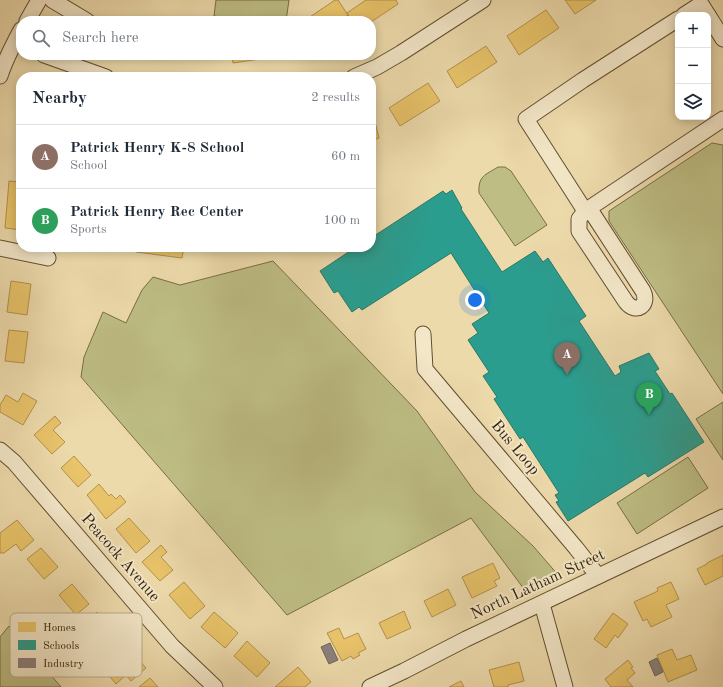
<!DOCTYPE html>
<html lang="en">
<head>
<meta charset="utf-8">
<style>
	:root { --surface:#fff; --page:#f6f6f7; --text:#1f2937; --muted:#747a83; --line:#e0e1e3; --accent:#8f2418 }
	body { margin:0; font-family:"Old Standard TT",serif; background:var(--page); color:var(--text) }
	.controls { position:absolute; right:12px; top:12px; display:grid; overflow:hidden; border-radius:8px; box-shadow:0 2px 10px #0003 }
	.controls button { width:36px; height:36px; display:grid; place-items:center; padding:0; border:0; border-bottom:1px solid var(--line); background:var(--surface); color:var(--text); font:20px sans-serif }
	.you { position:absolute; left:475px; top:300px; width:14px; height:14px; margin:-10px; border:3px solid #fff; border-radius:50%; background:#1a73e8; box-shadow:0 0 0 6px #1a73e833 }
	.badge { display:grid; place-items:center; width:26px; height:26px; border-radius:50%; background:var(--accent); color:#fff; font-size:13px; font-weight:700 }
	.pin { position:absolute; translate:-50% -33px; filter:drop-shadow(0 1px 2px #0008) }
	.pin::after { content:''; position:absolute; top:21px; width:14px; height:12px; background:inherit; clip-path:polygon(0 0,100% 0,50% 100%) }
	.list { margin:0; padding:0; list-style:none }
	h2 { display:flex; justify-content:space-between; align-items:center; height:52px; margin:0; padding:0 16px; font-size:17px }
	h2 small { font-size:13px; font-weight:400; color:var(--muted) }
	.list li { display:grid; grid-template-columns:26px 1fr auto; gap:12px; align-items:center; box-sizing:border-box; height:64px; padding:0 16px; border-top:1px solid var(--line) }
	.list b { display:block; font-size:15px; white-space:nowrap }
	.list p { margin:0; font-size:13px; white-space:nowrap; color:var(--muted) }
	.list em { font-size:13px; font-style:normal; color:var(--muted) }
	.icon { flex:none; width:22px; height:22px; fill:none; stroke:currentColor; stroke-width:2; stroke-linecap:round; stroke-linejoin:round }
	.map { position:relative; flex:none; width:723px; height:687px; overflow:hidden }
	.search { position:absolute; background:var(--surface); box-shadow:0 2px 10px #0003; left:16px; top:16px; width:360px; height:44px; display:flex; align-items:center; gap:10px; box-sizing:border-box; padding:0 14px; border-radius:16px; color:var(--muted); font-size:15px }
	.panel { position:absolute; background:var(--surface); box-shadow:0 2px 10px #0003; left:16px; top:72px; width:360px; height:180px; border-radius:16px }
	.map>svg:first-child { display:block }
	.green { fill:#bebe84; stroke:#786e46 }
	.homes { fill:#e9c46a; stroke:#b2924c }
	.schools { fill:#2a9d8f; stroke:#2c7766 }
	.industry { fill:#8a817c; stroke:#6f6459 }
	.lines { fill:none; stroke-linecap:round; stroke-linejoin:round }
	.minor-casing { stroke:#604e30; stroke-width:17 }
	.minor { stroke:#f3e7c8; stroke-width:15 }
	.labels { text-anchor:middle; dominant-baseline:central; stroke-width:4; stroke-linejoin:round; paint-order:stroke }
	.street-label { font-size:16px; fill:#311f07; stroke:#f3e7c8 }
	.key { fill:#f3e7c8; stroke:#b9ab8e; stroke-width:1 }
	.key-label { font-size:11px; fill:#311f07 }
</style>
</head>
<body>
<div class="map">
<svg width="723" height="687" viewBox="0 0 723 687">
	<rect width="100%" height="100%" fill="#eddaab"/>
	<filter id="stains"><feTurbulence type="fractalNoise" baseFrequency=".005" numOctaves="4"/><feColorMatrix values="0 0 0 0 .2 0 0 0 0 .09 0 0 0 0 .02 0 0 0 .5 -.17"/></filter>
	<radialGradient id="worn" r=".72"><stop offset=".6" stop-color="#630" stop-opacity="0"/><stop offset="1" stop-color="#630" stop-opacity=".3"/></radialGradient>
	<g class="green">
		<path d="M216 0H289L286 21H252L214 16Z"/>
		<path d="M712 143 723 145V394L609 221V211Z"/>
		<path d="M498 167H505L511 171 547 225 515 246 479 193C478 176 485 175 498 167Z"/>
		<path d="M273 261 417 411 475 492 533 546 559 576 527 593 471 518 287 615 81 377 84 357 103 312 126 323 142 290 153 277 180 285Z"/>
		<path d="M723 402V460L696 419Z"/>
		<path d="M688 457 708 488 637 534 617 503Z"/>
		<path d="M9 626 61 687H0V637Z"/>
	</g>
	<g class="homes">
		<path d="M335 0H338L348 15 340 21H304Z"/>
		<path d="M366 0H396L398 4 371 22V21H352L347 13Z"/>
		<path d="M565 0H596L575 14Z"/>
		<path d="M546 10 559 28 519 55 507 36Z"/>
		<path d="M486 46 497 62 457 88 447 71Z"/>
		<path d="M232 55H280V56L233 63Z"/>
		<path d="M428 83 440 101 400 126 389 108Z"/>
		<path d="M374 118 379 138 371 141V119Z"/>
		<path d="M9 181 21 182V230L5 228Z"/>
		<path d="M136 247H184L182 258 136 252Z"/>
		<path d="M11 281 31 284 27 315 7 312Z"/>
		<path d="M9 330 28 332 24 363 5 361Z"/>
		<path d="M23 393 37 401 23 425 0 412V405L6 395 18 402Z"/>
		<path d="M55 416 61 423 53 430 65 442 52 454 34 435Z"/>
		<path d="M74 456 91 475 78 487 61 468Z"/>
		<path d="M99 484 109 496 111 494 116 499 120 495 126 502 106 519 87 495Z"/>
		<path d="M129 518 150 541 136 553 116 529Z"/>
		<path d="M17 520 34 540 21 551 16 544 4 553H0V533Z"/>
		<path d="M161 545 167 552 161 557 173 570 160 581 142 562Z"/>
		<path d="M41 548 58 567 44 579 27 559Z"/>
		<path d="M723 555V576L705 585 697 569 707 564V563Z"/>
		<path d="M493 563 500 578 494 581 497 586 472 598 462 577Z"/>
		<path d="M184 582 205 606 190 619 169 595Z"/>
		<path d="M671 582 679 599 666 605 672 617 651 627 647 619 643 621 634 602 658 591 657 588Z"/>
		<path d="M72 584 89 604 76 615 59 595Z"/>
		<path d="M448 589 456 605 432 617 424 601Z"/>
		<path d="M404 611 411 628 387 639 379 623Z"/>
		<path d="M97 612 117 635 103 648 83 625Z"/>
		<path d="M214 612 238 633 225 648 201 627Z"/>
		<path d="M613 613 628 624 618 638 615 635 606 648 594 639Z"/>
		<path d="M339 628 344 639 358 633 366 649 358 653 360 655 353 659 351 656 342 661 327 633Z"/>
		<path d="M247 641 270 663 257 677 234 656Z"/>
		<path d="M125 644 146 668 131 681 126 675 116 684 105 671 115 663 110 657Z"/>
		<path d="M672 649 677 660 691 655 697 670 668 682 657 655Z"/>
		<path d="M628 660 633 667 631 668 635 673 627 680 633 687H611L605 679Z"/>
		<path d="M519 662 524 681 508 685V687H494L489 670Z"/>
		<path d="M298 667 311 682 305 687H275Z"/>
		<path d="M150 678 158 687H139Z"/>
		<path d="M461 681 464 687H449Z"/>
	</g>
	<path class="schools" d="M452 190 462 208 461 209 502 272 535 251 543 262 548 258 586 316 579 321 615 376 621 372 619 366 649 353 659 369 655 371 670 394 672 393 704 442 648 477 645 473 568 521 556 502 559 501 555 495 559 493 523 437 520 439 494 399 497 397 483 376 489 372 468 340 478 333 472 324 489 313 451 253 362 310 359 307 352 312 338 291 334 293 320 271 356 247H371V238L443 191 446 194Z"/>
	<g class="industry">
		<path d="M330 643 338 660 329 664 321 647Z"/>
		<path d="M657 658 663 672 655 676 649 662Z"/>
	</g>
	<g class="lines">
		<g class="minor-casing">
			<g id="minor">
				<path d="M52 0 87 21"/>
				<path d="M684 15 701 4 708 15"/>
				<path d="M708 15 723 39"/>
				<path d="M27 21 39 0"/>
				<path d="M44 55 106 77"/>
				<path d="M0 76C5 60 13 45 21 30"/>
				<path d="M354 77 377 67 401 53 483 0"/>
				<path d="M589 208 643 291C650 305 636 315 626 302L579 231V219L585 211 723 119"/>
				<path d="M585 211 526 119 583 80 678 19"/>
				<path d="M0 248 48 258"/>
				<path d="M423 334 425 369 576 548 598 576"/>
				<path d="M0 450 14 462 172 646 215 687"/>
				<path d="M542 604 565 687"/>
				<path d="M370 687 404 671 466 639 723 517"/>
			</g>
		</g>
		<use href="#minor" class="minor"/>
	</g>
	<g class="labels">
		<g class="street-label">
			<text transform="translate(515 448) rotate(50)">Bus Loop</text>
			<text transform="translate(120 558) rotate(49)">Peacock Avenue</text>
			<text transform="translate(538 585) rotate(-25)">North Latham Street</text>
		</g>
	</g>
	<rect x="10" y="613" width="132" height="64" rx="6" class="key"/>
	<rect x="18" y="622" width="18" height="10" fill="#e9c46a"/>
	<rect x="18" y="640" width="18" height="10" fill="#2a9d8f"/>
	<rect x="18" y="658" width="18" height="10" fill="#8a817c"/>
	<g class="key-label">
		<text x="43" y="631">Homes</text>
		<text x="43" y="649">Schools</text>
		<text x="43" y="667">Industry</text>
	</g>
	<rect width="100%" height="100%" filter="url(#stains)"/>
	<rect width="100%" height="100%" fill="url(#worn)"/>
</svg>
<div class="controls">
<button>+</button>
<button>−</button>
<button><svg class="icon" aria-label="layers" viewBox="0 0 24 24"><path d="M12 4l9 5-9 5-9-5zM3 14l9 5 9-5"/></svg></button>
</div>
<div class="you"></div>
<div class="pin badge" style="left:567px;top:375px;background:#8d6e63">A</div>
<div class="pin badge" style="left:649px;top:415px;background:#2e9e5b">B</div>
<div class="search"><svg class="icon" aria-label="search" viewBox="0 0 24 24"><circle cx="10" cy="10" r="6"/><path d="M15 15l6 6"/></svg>Search here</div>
<section class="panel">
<h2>Nearby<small>2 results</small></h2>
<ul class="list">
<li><span class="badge" style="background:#8d6e63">A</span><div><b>Patrick Henry K-8 School</b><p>School</p></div><em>60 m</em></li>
<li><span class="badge" style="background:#2e9e5b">B</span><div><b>Patrick Henry Rec Center</b><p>Sports</p></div><em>100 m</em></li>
</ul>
</section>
</div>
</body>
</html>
